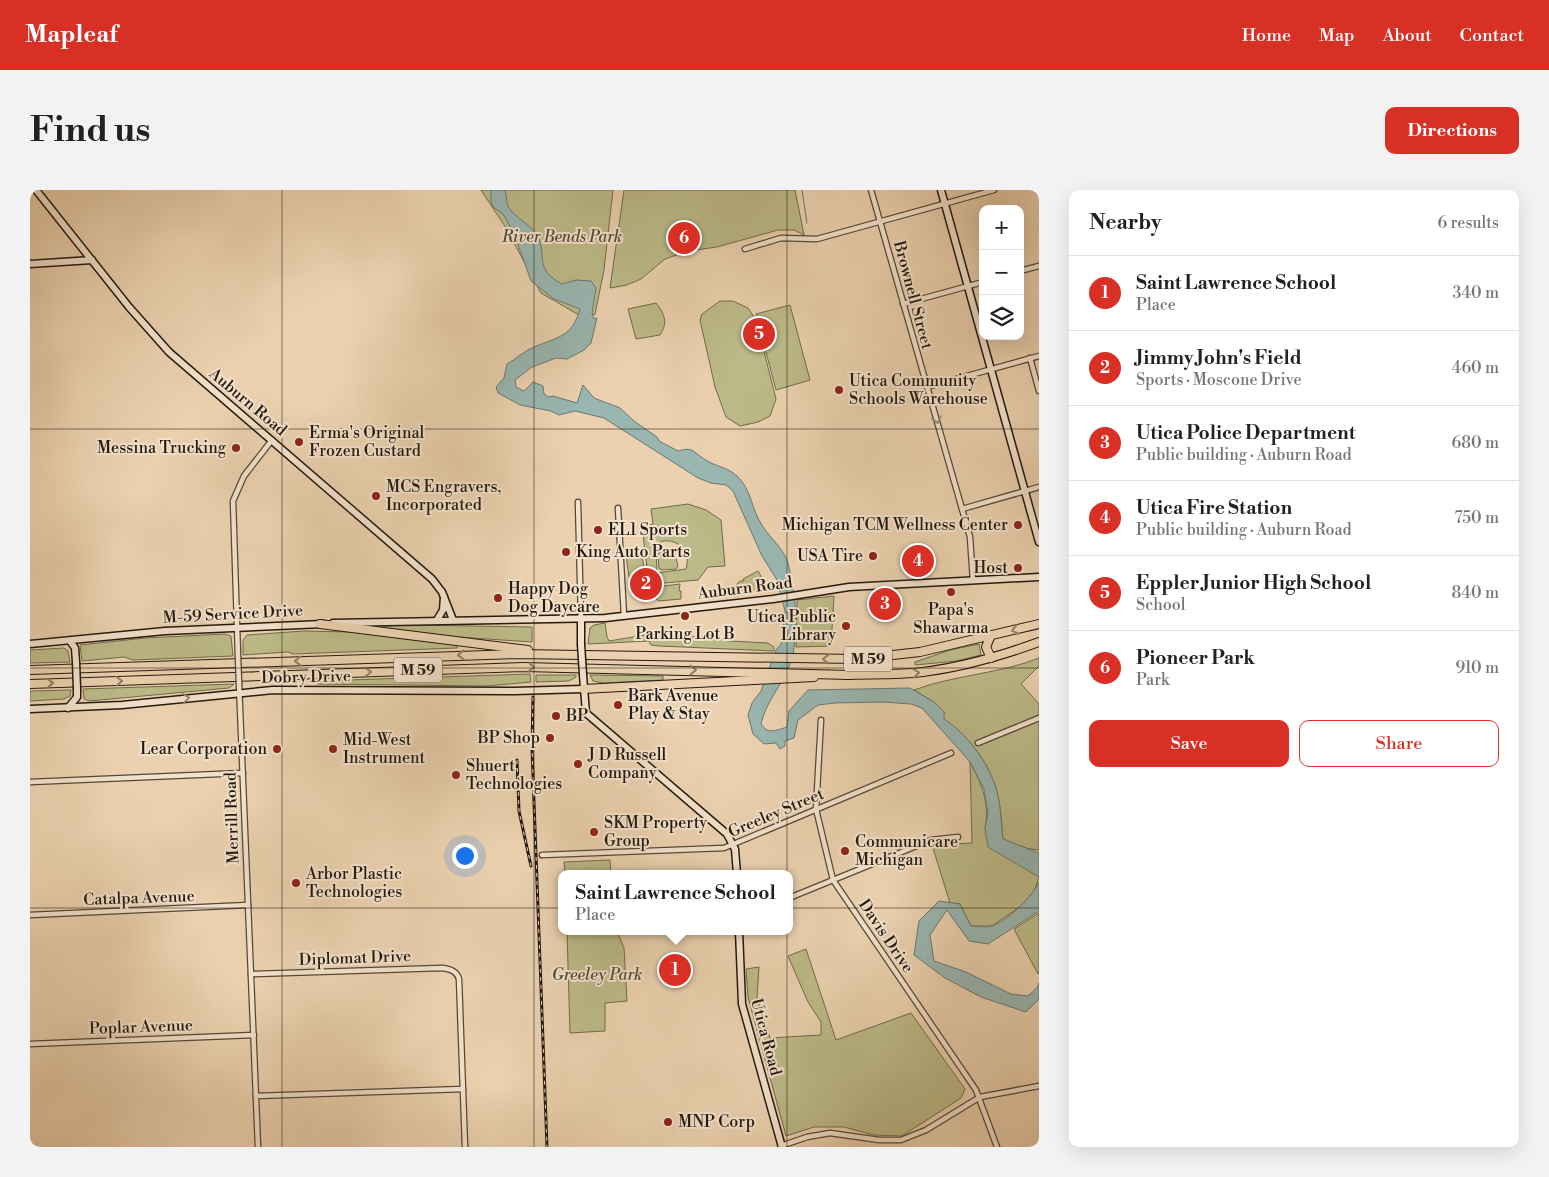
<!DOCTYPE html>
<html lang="en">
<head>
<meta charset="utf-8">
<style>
	:root { --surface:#fff; --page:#f2f2f2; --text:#202124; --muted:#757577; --line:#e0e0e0; --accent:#d93025 }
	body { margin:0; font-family:"Libre Bodoni",serif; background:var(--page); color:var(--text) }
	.controls { position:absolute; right:15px; top:15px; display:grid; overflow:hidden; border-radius:10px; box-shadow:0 5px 20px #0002 }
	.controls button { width:45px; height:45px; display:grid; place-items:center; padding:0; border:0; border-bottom:1px solid var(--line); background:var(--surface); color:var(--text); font:25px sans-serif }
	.you { position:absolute; left:434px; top:665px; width:18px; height:18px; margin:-12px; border:4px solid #fff; border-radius:50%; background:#1a73e8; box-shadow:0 0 0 8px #1a73e833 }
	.badge { display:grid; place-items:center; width:32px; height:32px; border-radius:50%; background:var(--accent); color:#fff; font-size:16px; font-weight:700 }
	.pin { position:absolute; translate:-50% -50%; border:2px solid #fff; box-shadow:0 1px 5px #0006 }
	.popup { position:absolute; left:528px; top:680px; width:235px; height:65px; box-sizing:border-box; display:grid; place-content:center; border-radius:10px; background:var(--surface); filter:drop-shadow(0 1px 4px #0005); font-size:16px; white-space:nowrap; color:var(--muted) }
	.popup b { font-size:19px; color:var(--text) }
	.popup::after { content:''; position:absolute; left:50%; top:100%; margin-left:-10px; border:10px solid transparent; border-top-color:var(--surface) }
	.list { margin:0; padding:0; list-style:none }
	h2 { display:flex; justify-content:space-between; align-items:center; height:65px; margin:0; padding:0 20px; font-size:21px }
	h2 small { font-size:16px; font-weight:400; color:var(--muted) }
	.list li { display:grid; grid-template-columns:32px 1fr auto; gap:15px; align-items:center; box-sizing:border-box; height:75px; padding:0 20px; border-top:1px solid var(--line) }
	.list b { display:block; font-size:19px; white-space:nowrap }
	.list p { margin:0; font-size:16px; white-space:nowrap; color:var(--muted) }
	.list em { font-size:16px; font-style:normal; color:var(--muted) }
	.actions { display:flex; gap:10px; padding:15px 20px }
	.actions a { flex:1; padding:11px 0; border:1px solid var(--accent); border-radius:10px; text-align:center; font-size:18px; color:var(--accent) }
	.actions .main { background:var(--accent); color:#fff }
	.icon { flex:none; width:28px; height:28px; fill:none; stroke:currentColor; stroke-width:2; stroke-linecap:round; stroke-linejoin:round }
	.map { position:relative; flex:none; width:1009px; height:957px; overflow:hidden; border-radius:10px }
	header { display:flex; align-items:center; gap:30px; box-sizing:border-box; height:70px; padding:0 25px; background:var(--accent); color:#fff }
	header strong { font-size:24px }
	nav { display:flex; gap:28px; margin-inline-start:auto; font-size:18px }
	.intro { display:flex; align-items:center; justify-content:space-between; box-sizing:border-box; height:120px; padding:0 30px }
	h1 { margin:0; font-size:35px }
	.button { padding:12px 22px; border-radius:10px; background:var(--accent); color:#fff; font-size:18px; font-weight:700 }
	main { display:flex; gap:30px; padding:0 30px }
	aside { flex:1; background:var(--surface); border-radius:10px; box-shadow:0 5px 20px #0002 }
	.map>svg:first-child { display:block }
	.green { fill:#bcba88; stroke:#706a4b; fill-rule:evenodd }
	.water { fill:#99b6b1; stroke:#6a7770 }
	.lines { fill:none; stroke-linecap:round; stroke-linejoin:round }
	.stream { stroke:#6a7770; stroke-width:1 }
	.street-casing { stroke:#564736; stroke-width:7 }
	.secondary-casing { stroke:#24190e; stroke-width:9 }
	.highway-casing { stroke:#24190e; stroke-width:10 }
	.street { stroke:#f2e1cb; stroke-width:4.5 }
	.secondary { stroke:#f2e1cb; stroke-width:6 }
	.highway { stroke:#ebd1af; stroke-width:8 }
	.rail-casing { stroke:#24190e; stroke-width:3 }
	.rail { stroke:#f2e1cb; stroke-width:1; stroke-dasharray:4; stroke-linecap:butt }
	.street-bridge-casing { stroke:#564736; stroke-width:7; stroke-linecap:butt }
	.secondary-bridge-casing { stroke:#24190e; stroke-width:9; stroke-linecap:butt }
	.street-bridge { stroke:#f2e1cb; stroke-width:4.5 }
	.secondary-bridge { stroke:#f2e1cb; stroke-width:6 }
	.oneway { stroke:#958776 }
	.oneway2 { stroke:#917e67 }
	.grid { fill:none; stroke:#24190e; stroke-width:1; stroke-opacity:0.55 }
	.poi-dot { fill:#8f2418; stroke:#f2e1cb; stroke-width:2 }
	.labels { text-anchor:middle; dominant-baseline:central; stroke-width:4; stroke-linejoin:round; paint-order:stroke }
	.shield { fill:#f2e1cb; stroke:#625547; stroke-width:1 }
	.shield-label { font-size:15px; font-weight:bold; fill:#24190e }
	.park-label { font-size:16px; font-style:italic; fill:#524933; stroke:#f2e1cb }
	.street-label { font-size:16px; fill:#24190e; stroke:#f2e1cb }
	.poi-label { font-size:16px; fill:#24190e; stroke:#f2e1cb; text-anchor:start }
</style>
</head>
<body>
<header>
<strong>Mapleaf</strong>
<nav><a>Home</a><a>Map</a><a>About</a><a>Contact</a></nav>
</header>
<div class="intro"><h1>Find us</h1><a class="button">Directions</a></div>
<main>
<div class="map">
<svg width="1009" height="957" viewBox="0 0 1009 957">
	<rect width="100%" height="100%" fill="#ebd1af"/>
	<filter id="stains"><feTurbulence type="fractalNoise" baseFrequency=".004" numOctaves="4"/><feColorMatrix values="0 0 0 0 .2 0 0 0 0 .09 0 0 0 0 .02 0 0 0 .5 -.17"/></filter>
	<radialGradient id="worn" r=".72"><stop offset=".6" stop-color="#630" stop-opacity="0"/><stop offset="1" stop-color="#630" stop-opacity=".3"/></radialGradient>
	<g class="green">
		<path d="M451 0H583L574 80 565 124 554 128 511 103 476 38Z"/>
		<path d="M594 0H765L774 45 764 40H748L687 57 658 61 635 69 611 89 597 95 580 98Z"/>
		<path d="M690 111H703L718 118 726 130 746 209 740 226 728 232 710 236 696 227 685 197 670 130 672 124Z"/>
		<path d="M626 113C635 124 638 133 630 145L606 149 598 119Z"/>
		<path d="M760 115 780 190 746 200 726 124Z"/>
		<path d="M658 314 676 320 691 330 695 376 678 377 668 390 634 393 617 378 613 344 619 335 623 334 621 319ZM633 351C650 349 661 363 656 379L627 383 626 354Z"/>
		<path d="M644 361 648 376 646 379 632 380 629 378 628 364 630 362Z"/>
		<path d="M604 363 605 366 612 363 614 380 634 396 650 394 649 401H651V409L629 411 599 387 596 364Z"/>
		<path d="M728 381 732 388 728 401 722 400 704 404 703 398 710 391H714L713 389Z"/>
		<path d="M804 406 801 456 766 457 767 410Z"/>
		<path d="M575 433 577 447 579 451 615 445 639 448 684 446 699 451 738 453 744 457V461L629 456 621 455 619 451 558 454 560 438 564 435Z"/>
		<path d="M381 435 502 437V452L427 447 352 438V436Z"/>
		<path d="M274 441 320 442 427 455V458L263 464 258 462 213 465V450L217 445Z"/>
		<path d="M195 444 201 446 203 466 103 470 94 467 52 471 50 455 115 448Z"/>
		<path d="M949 454 951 465 926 471 885 475V472L920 460Z"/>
		<path d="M34 458 38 461 40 472 0 473V460Z"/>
		<path d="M1009 468V476L991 494 1009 514V660L994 658 973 649C971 632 971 612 965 596 957 570 936 543 913 529L914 522 904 512 884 500C924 485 969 484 1009 468Z"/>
		<path d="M500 484 501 492 457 496 287 494V491Z"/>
		<path d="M506 485H546V487L539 491 506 492Z"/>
		<path d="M560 485 633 486V490L573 493 563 491Z"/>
		<path d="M204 494 199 498 59 511 54 509 53 499Z"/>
		<path d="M41 500 40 506 34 509 0 511V501Z"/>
		<path d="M940 572C952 595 960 613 955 639L985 671 1009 687 1003 705 994 714 962 736H941L930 714 920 713 902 655 942 653Z"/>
		<path d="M580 670 581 684H535L534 672Z"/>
		<path d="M1009 723V782L1008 784 984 739Z"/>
		<path d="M537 741H587L594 758 597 811 575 813V841L540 843Z"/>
		<path d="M776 759 806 850 881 823 935 899 931 908 872 946 843 945 814 937H784L756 946 718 807 716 779 729 777 727 807 740 848 791 845V832L778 812 758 766Z"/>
	</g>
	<g class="water">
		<path d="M461 0H474C478 6 475 11 479 18 487 29 500 34 507 45 518 66 503 79 532 94L546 90 561 91 566 98 562 123 564 129 567 128 561 153 554 160 537 169 526 168 502 177 485 190 486 197 494 201 503 192 513 196 514 204 518 207 523 206 547 213 553 195 564 208 590 218 604 231 627 247 629 251 648 261C663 257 661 260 674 269 684 276 697 277 707 286 722 300 721 319 732 335 739 347 754 359 758 373 765 400 768 429 764 458 761 486 737 507 731 534 738 545 747 540 757 537L759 521 778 500 880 498 904 512 914 522V529C936 543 957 571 965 595 971 612 971 632 973 649L1009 663V687L958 657 955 639 958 623 954 599 940 572 892 518 881 514 853 512 805 513 788 515 768 530 764 548 755 551V556L750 559 746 553 734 554 723 544 718 525 722 513 731 501 746 460 751 454 755 421 747 390 732 366 703 301 696 295 681 293 668 288 574 228 545 221 529 225 521 221 490 215 468 203 466 197 474 188 477 174C486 169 494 161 504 157 528 147 542 147 550 119L524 109 501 91 484 43 473 24 463 17 461 12Z"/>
		<path d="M1009 692V721L958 754 939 751 917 720 900 745 904 771 936 782 981 804 998 806 1007 798 1009 793V809L996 822 951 807 915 788 884 765 889 731 909 711 930 714 941 736C947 736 956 738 962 736 977 731 1002 707 1009 692Z"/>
	</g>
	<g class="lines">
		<path class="stream" d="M772 0 777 33"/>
		<g class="street-casing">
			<g id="street">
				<path d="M841 0 940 347 943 391"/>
				<path d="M715 59 751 48 787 49 964 0"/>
				<path d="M990 81 1009 76"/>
				<path d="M873 114 953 92"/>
				<path d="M1000 168 1009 201"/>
				<path d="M897 197 1009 166"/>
				<path d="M548 312 551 429"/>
				<path d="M588 318 594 426"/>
				<path d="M932 319 1009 297"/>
				<path d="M208 466 203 311 214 286 242 250"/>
				<path d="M209 494 228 957"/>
				<path d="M791 530 786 619 803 690 946 900 967 957"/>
				<path d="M948 553 1009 528"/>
				<path d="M0 592 213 583"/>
				<path d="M512 665 694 658 921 563"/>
				<path d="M759 708 901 650 928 647"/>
				<path d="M0 725 218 715"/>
				<path d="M221 784 412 778C420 779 427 781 429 789L435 957"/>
				<path d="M0 854 224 845"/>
				<path d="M226 906 433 899"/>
				<path d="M751 956 777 947 800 943 849 950H871L896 940 950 907 1009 896"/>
			</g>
		</g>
		<g class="secondary-casing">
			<g id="secondary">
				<path d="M6 0 99 117 139 162 402 389 412 402 423 430"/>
				<path d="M911 0 1009 352"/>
				<path d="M0 74 62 70"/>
				<path d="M551 429V454"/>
				<path d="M407 430 413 420 414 407"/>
				<path d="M303 433 575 428 743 409 819 397 1009 387"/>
				<path d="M40 451 45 458 46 472"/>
				<path d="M0 454 135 441 293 434"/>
				<path d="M553 485 556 523 697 644 705 659 707 684"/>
				<path d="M38 518 47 507V499"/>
				<path d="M0 519 92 515 243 500 485 501 553 499"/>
				<path d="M709 741 712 814 752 957"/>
			</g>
		</g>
		<g class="highway-casing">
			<g id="highway">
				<path d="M290 434 498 460"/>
				<path d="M961 468 956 457 961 445"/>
				<path d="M0 480 488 464 826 469 890 462 1009 434"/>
				<path d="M815 485C841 484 867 485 893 482 933 477 971 466 1009 452"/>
				<path d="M0 494 494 477 820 485"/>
				<path d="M553 499 784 487"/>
			</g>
		</g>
		<use href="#street" class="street"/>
		<use href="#secondary" class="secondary"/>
		<use href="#highway" class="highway"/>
		<g class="rail-casing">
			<g id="rail">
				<path d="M503 507 502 559 517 957"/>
				<path d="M487 570 489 621 501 676"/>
			</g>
		</g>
		<use href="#rail" class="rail"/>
		<g class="street-bridge-casing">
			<path id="street-bridge" d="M208 466 209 494"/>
		</g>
		<g class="secondary-bridge-casing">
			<g id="secondary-bridge">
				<path d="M551 454 553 485"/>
				<path d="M46 472 47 499"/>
			</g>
		</g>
		<use href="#street-bridge" class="street-bridge"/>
		<use href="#secondary-bridge" class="secondary-bridge"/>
	</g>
	<defs><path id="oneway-chevron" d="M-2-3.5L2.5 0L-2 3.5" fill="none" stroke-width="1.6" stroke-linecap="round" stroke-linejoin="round" transform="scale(1.25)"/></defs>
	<g class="oneway">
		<use href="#oneway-chevron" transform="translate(907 230) rotate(74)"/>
		<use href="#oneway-chevron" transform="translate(156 508) rotate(-7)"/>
	</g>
	<g class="oneway2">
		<use href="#oneway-chevron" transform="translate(985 440) rotate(167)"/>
		<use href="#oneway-chevron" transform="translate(431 465) rotate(178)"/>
		<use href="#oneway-chevron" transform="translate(796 469) rotate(-179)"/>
		<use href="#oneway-chevron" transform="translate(268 471) rotate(178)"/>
		<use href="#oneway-chevron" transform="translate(501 477)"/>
		<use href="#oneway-chevron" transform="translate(663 480) rotate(1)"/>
		<use href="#oneway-chevron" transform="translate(338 482) rotate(-2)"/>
		<use href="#oneway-chevron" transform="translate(886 483) rotate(-6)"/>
		<use href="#oneway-chevron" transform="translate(89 491) rotate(-2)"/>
		<use href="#oneway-chevron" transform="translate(20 493) rotate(-2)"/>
	</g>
	<path class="grid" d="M252 0V957M504 0V957M757 0V957M0 239H1009M0 478H1009M0 718H1009"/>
	<g class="poi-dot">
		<circle cx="809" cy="200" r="5"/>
		<circle cx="269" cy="252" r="5"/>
		<circle cx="206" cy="258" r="5"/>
		<circle cx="346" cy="306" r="5"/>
		<circle cx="988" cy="335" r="5"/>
		<circle cx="568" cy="340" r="5"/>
		<circle cx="536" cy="362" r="5"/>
		<circle cx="843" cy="366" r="5"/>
		<circle cx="988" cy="378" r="5"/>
		<circle cx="921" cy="402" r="5"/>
		<circle cx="468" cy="408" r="5"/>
		<circle cx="655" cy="426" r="5"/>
		<circle cx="816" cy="436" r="5"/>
		<circle cx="588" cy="515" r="5"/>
		<circle cx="526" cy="526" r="5"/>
		<circle cx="520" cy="548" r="5"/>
		<circle cx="247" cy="559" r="5"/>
		<circle cx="303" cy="559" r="5"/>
		<circle cx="548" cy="574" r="5"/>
		<circle cx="426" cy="585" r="5"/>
		<circle cx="564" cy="642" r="5"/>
		<circle cx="815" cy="661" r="5"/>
		<circle cx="266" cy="693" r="5"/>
		<circle cx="638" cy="932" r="5"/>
	</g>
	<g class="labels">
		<g class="shield">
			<rect x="814" y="456.5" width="48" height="25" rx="4"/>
			<rect x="364" y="467.5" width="48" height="25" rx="4"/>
		</g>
		<g class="shield-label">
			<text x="838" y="469">M 59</text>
			<text x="388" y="480">M 59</text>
		</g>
		<g class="park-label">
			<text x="532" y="47">River Bends Park</text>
			<text x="567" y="785">Greeley Park</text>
		</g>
		<g class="street-label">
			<text transform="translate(883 105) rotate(75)">Brownell Street</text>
			<text transform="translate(218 212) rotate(40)">Auburn Road</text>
			<text transform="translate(715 398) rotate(-7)">Auburn Road</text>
			<text transform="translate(203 424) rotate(-3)">M-59 Service Drive</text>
			<text transform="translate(276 487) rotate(-1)">Dobry Drive</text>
			<text transform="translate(746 623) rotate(-23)">Greeley Street</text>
			<text transform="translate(202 628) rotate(-92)">Merrill Road</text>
			<text transform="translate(109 708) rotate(-2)">Catalpa Avenue</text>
			<text transform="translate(856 746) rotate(56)">Davis Drive</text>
			<text transform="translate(325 768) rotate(-2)">Diplomat Drive</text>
			<text transform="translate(111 837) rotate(-2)">Poplar Avenue</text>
			<text transform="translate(736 847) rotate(75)">Utica Road</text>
		</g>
		<g class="poi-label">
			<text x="819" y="191">Utica Community<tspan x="819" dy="18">Schools Warehouse</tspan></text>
			<text x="279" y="243">Erma's Original<tspan x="279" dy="18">Frozen Custard</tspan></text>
			<text x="196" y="258" text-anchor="end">Messina Trucking</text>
			<text x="356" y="297">MCS Engravers,<tspan x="356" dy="18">Incorporated</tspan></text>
			<text x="978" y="335" text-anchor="end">Michigan TCM Wellness Center</text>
			<text x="578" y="340">EL1 Sports</text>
			<text x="546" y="362">King Auto Parts</text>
			<text x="833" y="366" text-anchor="end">USA Tire</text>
			<text x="978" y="378" text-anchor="end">Host</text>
			<text x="478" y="399">Happy Dog<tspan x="478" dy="18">Dog Daycare</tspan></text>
			<text x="921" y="420" text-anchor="middle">Papa's<tspan x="921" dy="18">Shawarma</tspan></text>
			<text x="806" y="427" text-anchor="end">Utica Public<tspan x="806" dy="18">Library</tspan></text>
			<text x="655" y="444" text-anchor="middle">Parking Lot B</text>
			<text x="598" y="506">Bark Avenue<tspan x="598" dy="18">Play &amp; Stay</tspan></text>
			<text x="536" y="526">BP</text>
			<text x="510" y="548" text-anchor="end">BP Shop</text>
			<text x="313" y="550">Mid-West<tspan x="313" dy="18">Instrument</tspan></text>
			<text x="237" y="559" text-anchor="end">Lear Corporation</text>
			<text x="558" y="565">J D Russell<tspan x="558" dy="18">Company</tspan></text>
			<text x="436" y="576">Shuert<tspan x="436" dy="18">Technologies</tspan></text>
			<text x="574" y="633">SKM Property<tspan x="574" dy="18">Group</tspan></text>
			<text x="825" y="652">Communicare<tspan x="825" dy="18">Michigan</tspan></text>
			<text x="276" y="684">Arbor Plastic<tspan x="276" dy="18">Technologies</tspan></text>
			<text x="648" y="932">MNP Corp</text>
		</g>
	</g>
	<rect width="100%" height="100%" filter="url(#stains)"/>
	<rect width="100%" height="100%" fill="url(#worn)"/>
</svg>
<div class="controls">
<button>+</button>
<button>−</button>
<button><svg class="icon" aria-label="layers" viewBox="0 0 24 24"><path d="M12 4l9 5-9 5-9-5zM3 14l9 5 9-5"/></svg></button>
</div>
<div class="you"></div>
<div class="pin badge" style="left:645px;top:780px">1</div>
<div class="popup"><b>Saint Lawrence School</b>Place</div>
<div class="pin badge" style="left:616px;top:394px">2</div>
<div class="pin badge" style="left:855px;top:414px">3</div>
<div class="pin badge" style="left:888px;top:371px">4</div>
<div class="pin badge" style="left:729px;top:144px">5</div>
<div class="pin badge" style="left:654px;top:48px">6</div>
</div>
<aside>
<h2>Nearby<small>6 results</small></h2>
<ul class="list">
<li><span class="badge">1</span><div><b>Saint Lawrence School</b><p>Place</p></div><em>340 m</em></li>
<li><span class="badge">2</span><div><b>Jimmy John's Field</b><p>Sports · Moscone Drive</p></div><em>460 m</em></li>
<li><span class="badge">3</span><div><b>Utica Police Department</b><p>Public building · Auburn Road</p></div><em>680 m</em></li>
<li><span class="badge">4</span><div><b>Utica Fire Station</b><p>Public building · Auburn Road</p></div><em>750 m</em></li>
<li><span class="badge">5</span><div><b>Eppler Junior High School</b><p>School</p></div><em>840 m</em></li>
<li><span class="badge">6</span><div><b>Pioneer Park</b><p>Park</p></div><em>910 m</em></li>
</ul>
<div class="actions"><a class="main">Save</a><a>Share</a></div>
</aside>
</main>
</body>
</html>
